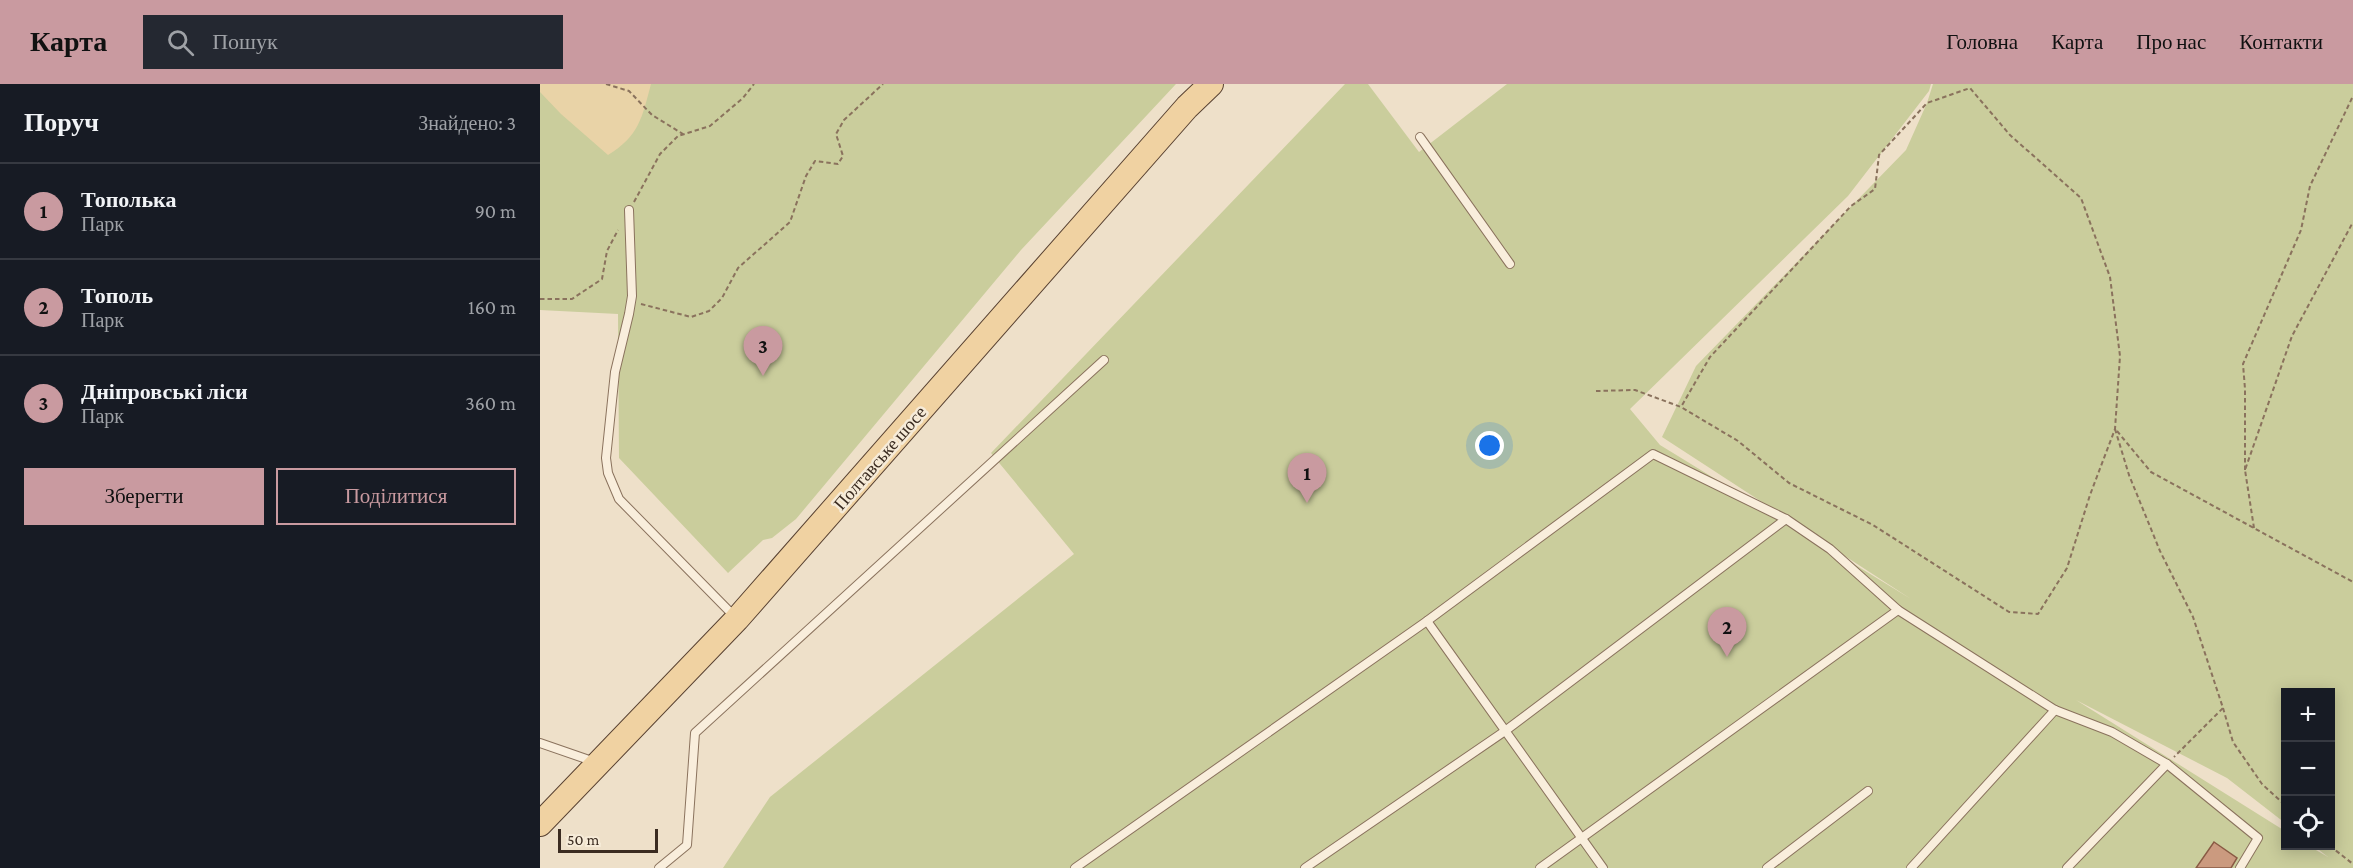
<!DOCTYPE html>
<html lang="uk">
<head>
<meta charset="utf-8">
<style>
	:root { --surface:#171b24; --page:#242831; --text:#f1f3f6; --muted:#9ea1a6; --line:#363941; --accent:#c99aa0 }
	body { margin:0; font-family:"Crimson Pro",serif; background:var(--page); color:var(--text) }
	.controls { position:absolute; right:18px; bottom:18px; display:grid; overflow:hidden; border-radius:0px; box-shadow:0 3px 15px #0003 }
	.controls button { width:54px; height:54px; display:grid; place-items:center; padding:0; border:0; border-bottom:2px solid var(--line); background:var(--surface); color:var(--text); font:30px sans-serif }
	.scale { position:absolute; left:18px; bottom:15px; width:100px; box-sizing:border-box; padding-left:6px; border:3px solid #3b2c21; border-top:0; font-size:16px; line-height:21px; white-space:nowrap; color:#3b2c21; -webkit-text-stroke:4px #f6ebd8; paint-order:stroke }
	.you { position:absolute; left:950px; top:362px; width:21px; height:21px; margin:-15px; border:4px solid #fff; border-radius:50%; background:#1a73e8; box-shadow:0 0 0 9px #1a73e833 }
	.badge { display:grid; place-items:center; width:39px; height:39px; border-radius:50%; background:var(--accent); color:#111; font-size:20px; font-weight:700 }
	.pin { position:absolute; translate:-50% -50px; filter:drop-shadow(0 2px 3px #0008) }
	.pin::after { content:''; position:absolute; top:32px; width:21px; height:18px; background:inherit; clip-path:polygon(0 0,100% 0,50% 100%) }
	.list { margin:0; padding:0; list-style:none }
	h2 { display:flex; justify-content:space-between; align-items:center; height:78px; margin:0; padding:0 24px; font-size:26px }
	h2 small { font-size:20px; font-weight:400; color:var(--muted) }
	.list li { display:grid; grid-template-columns:39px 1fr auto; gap:18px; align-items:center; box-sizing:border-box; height:96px; padding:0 24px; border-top:2px solid var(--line) }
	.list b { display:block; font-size:22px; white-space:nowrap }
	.list p { margin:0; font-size:20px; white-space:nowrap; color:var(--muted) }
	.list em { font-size:20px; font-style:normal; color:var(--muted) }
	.actions { display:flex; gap:12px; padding:18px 24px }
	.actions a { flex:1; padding:14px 0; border:2px solid var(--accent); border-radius:0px; text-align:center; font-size:21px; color:var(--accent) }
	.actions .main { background:var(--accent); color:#111 }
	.icon { flex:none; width:33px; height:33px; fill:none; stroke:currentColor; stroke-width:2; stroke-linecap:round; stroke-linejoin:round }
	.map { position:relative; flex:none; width:1813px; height:784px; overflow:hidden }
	header { display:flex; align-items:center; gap:36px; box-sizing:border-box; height:84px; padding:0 30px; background:var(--accent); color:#111 }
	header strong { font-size:28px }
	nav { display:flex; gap:33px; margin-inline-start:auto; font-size:21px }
	.search { width:420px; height:54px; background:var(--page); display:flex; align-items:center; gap:15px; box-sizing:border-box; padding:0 21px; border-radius:0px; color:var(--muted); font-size:22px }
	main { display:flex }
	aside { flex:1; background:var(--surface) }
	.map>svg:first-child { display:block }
	.green { fill:#cacd9c; fill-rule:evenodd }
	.sand { fill:#e9d3a7 }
	.building { fill:#cb9a7f; stroke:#895a44; stroke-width:1.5 }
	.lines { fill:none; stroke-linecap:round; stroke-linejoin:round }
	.service-casing { stroke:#8a725d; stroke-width:10 }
	.primary-casing { stroke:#584131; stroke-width:26 }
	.path { stroke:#8a725d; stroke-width:2; stroke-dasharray:4.5 3; stroke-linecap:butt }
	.service { stroke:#f9eedc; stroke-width:8 }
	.primary { stroke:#f0d2a2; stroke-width:24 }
	.labels { text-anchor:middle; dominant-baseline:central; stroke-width:5; stroke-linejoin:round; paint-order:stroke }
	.street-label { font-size:18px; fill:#3b2c21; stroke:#f6ebd8 }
</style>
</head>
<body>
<header>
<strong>Карта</strong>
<div class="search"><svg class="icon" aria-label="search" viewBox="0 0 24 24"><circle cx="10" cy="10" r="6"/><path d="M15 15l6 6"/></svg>Пошук</div>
<nav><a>Головна</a><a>Карта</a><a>Про нас</a><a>Контакти</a></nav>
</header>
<main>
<aside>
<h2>Поруч<small>Знайдено: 3</small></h2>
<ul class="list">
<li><span class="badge">1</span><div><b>Тополька</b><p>Парк</p></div><em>90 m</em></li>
<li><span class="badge">2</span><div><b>Тополь</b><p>Парк</p></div><em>160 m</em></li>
<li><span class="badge">3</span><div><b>Дніпровські ліси</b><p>Парк</p></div><em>360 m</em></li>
</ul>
<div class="actions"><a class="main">Зберегти</a><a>Поділитися</a></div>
</aside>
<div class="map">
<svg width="1813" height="784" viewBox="0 0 1813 784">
	<rect width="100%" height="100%" fill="#eee0c9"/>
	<g class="green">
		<path d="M0 0H636L481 166 256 435 232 454 223 456 188 489 79 374 78 230 0 226Z"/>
		<path d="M805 0H828L879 68 967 0H1391L1389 7 1308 112 1090 325 1120 361 1371 515 1122 353 1156 282 1366 66 1387 19 1393 0H1813V784H183L230 713 534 470 451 369ZM1746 608H1790V762H1774L1788 773 1769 762H1746L1745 747 1536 616 1687 694 1745 739Z"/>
	</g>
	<path class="sand" d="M0 0H111C102 34 99 52 68 71L21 30 0 8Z"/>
	<path class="building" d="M1674 758 1697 774 1691 784H1656Z"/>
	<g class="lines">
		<g class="service-casing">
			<g id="service">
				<path d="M880 53 970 180"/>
				<path d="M89 126 92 212 89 230 75 288 66 374 68 389 79 415 194 532"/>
				<path d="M887 537 1063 784"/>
				<path d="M0 659 55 678"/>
				<path d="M119 784 147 761 155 649 564 276"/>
				<path d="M535 784 887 537 1113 370 1246 435 1290 465 1358 526 1515 626 1572 648 1627 680 1718 754 1700 784"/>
				<path d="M765 784 965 647 1246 435"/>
				<path d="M1000 784 1358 526"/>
				<path d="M1227 784 1328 707"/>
				<path d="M1371 784 1515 626"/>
				<path d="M1527 784 1627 680"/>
			</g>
		</g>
		<g class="primary-casing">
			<path id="primary" d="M0 740 197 535 647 23 671 0"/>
		</g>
		<g class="path">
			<path d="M66 0 89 7 112 31 143 50"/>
			<path d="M94 118 120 70 138 52 170 42 203 14 214 0"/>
			<path d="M0 215H32L62 195 67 167 78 146"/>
			<path d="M101 220 151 233 169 227 182 214 198 184 250 138 266 92 275 77 298 80 303 72 296 50 304 36 343 0"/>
			<path d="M1056 307 1095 306 1141 323 1198 357 1249 399 1333 441 1469 528 1498 530 1527 484 1550 411 1575 345 1580 272 1570 193 1541 114 1470 51 1430 4 1387 19 1339 71 1335 105 1311 122 1170 273 1141 323"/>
			<path d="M1575 345 1589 391 1620 467 1653 533 1683 624 1634 673"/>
			<path d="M1577 347 1611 388 1813 498"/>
			<path d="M1705 386V305L1703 280 1761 146 1770 102 1813 12"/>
			<path d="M1714 444 1705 386 1752 252 1813 138"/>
			<path d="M1683 624 1693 658 1722 700 1746 722"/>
			<path d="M1790 762 1813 780"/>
		</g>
		<use href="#service" class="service"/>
		<use href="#primary" class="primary"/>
	</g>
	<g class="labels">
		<g class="street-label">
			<text transform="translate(340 374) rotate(-49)">Полтавське шосе</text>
		</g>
	</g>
</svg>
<div class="controls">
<button>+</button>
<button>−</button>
<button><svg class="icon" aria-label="locate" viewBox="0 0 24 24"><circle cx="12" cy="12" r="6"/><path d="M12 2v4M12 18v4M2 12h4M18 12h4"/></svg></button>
</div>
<div class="scale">50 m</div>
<div class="you"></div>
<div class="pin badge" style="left:767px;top:419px">1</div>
<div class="pin badge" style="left:1187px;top:573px">2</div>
<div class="pin badge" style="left:223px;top:292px">3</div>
</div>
</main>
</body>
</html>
